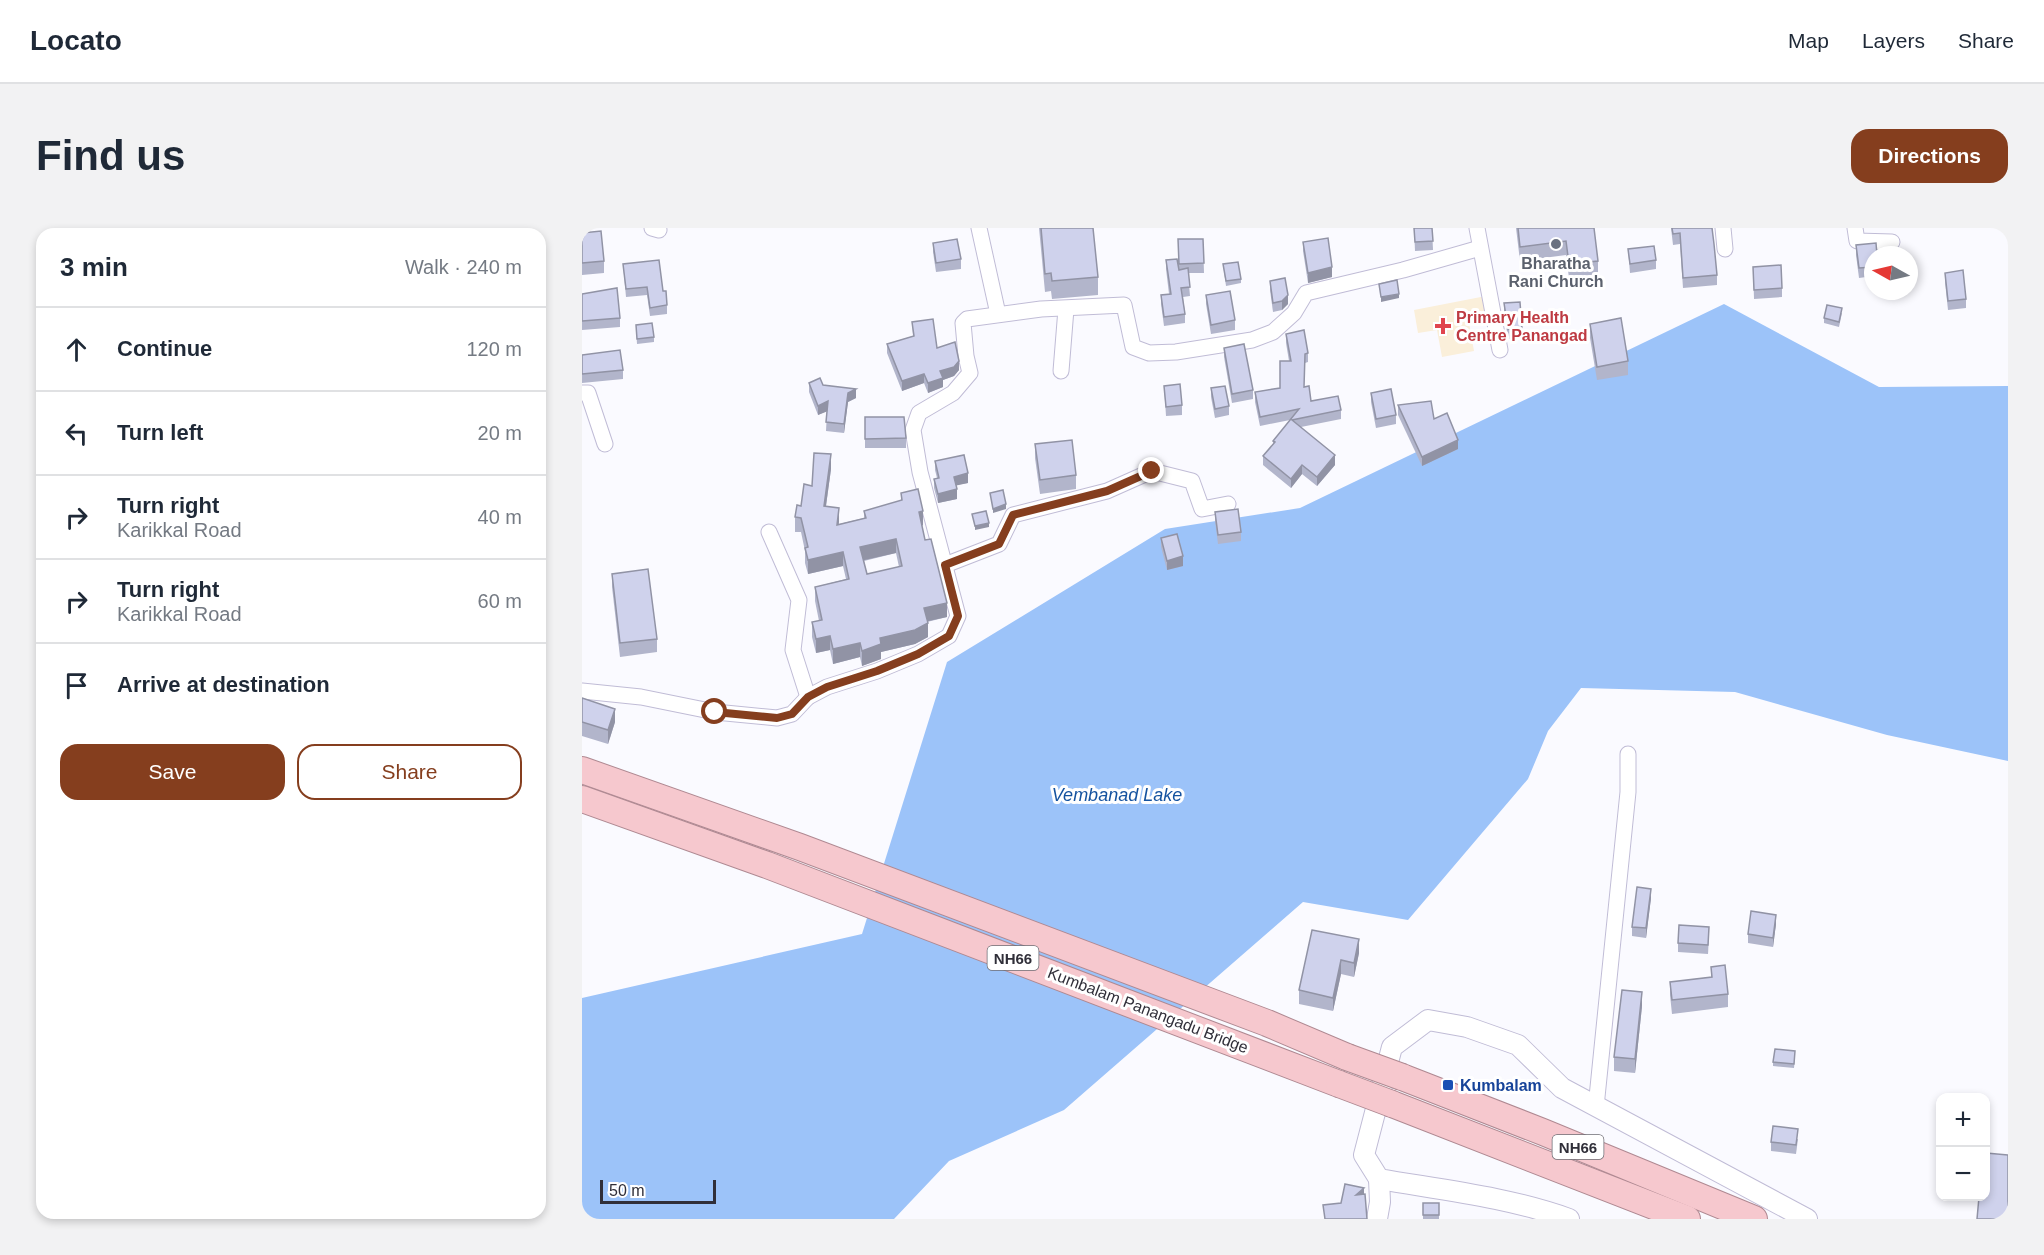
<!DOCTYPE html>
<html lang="en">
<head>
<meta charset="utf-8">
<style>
	:root { --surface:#fff; --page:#f2f2f3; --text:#1f2937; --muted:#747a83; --line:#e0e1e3; --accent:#853e1e }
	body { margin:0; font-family:Helvetica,sans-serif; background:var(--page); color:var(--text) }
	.controls { position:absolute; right:18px; bottom:18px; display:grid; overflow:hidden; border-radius:12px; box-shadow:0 3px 9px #0003 }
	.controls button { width:54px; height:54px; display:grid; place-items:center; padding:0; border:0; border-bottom:2px solid var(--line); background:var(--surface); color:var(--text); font:30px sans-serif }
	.compass { position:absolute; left:1282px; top:18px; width:54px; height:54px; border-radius:50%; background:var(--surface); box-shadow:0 3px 9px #0003; rotate:278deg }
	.scale { position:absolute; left:18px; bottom:15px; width:116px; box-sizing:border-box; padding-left:6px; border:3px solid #302f39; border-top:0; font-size:16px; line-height:21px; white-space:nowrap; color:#302f39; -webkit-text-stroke:4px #fff; paint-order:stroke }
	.stop { position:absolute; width:18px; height:18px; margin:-14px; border:4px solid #853e1e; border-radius:50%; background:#fff }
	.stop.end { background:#853e1e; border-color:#fff; box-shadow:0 2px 6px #0008 }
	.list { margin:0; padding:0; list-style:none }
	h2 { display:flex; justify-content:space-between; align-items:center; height:78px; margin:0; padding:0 24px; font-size:26px }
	h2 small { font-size:20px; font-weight:400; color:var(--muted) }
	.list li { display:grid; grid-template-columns:39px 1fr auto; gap:18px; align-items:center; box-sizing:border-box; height:84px; padding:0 24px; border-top:2px solid var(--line) }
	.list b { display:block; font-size:22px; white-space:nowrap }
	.list p { margin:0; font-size:20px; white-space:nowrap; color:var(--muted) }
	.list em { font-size:20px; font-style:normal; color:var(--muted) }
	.actions { display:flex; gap:12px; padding:18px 24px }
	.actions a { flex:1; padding:14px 0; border:2px solid var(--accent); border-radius:18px; text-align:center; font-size:21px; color:var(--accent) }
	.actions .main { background:var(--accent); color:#fff }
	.icon { flex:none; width:33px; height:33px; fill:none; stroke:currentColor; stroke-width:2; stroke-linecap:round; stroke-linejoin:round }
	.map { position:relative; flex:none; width:1426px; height:991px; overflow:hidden; border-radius:18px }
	header { display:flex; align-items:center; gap:36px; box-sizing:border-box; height:84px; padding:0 30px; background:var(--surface); border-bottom:2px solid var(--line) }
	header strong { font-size:28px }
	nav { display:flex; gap:33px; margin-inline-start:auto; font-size:21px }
	.intro { display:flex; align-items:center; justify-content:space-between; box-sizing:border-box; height:144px; padding:0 36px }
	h1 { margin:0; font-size:42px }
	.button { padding:15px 27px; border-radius:18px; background:var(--accent); color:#fff; font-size:21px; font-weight:700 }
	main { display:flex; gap:36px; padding:0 36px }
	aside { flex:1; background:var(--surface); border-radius:18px; box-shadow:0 3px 9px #0003 }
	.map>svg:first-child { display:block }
	.medical { fill:#faefda }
	.water { fill:#9cc3f9 }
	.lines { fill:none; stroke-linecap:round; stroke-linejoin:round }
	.minor-casing { stroke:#c0bcd6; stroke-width:17 }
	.tertiary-casing { stroke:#c0bcd6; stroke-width:22 }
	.trunk-casing { stroke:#af8992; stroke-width:28 }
	.minor { stroke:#fff; stroke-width:15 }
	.tertiary { stroke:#fff; stroke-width:20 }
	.trunk { stroke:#f6c8ce; stroke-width:26 }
	.trunk-bridge-casing { stroke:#af8992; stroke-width:28; stroke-linecap:butt }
	.trunk-bridge { stroke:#f6c8ce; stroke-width:26 }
	.wall { fill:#b2b5cb; fill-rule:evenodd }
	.shaded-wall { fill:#9193a5 }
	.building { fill:#cfd2ec; stroke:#9193a5; stroke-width:1.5; fill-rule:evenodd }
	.route { stroke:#853e1e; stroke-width:8 }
	.worship-dot { fill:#6b7280; stroke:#fff; stroke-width:2 }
	.health-dot { fill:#e0444e; stroke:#fff; stroke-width:2 }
	.transit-dot { fill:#1a4fb4; stroke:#fff; stroke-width:2 }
	.labels { text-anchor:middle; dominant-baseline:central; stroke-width:6; stroke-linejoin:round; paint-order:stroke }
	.shield { fill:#fff; stroke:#6e6d74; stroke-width:1.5 }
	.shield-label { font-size:15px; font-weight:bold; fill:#302f39 }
	.worship-label { font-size:16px; font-weight:bold; fill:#5b616d; stroke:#fff }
	.health-label { font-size:16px; font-weight:bold; fill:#be3a42; stroke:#fff; text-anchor:start }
	.street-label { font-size:16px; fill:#302f39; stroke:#fff }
	.transit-label { font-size:16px; font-weight:bold; fill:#164399; stroke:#fff; text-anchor:start }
	.water-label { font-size:18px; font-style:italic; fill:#14529f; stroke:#fff }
</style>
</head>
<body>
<header>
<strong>Locato</strong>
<nav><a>Map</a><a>Layers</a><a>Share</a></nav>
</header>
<div class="intro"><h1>Find us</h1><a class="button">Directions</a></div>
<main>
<aside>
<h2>3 min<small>Walk · 240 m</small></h2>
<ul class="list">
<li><svg class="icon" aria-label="ahead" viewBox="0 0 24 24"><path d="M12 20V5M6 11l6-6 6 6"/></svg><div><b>Continue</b></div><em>120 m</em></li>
<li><svg class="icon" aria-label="left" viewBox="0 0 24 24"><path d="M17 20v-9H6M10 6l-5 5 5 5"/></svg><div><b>Turn left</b></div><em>20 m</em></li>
<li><svg class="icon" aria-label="right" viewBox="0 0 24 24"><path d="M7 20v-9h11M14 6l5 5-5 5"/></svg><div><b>Turn right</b><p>Karikkal Road</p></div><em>40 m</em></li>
<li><svg class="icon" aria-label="right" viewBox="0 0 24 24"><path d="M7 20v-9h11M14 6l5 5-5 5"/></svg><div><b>Turn right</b><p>Karikkal Road</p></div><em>60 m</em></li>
<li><svg class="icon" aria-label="arrive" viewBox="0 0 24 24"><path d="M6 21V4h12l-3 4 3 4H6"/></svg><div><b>Arrive at destination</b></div></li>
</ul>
<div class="actions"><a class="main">Save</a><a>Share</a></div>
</aside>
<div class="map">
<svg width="1426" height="991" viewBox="0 0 1426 991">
	<rect width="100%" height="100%" fill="#fafaff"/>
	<path class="medical" d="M904 68 909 91 887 95 892 123 860 129 855 102 836 105 832 82Z"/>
	<path class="water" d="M1142 76 1297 159 1426 158V533L1305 507 1153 464 999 460 966 503 946 551 826 692 721 674 482 882 367 933 312 991H0V770L280 706 365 434 583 301 718 280Z"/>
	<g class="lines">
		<g class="minor-casing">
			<g id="minor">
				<path d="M70 0 77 2"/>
				<path d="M397 0 416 86"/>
				<path d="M895 0 918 122"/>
				<path d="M1141 0 1143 21"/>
				<path d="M1273 0 1275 13 1310 14"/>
				<path d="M479 143 484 81"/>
				<path d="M0 165H6L23 216"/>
				<path d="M187 304 217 372 211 422 226 469"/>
				<path d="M363 337 417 316 431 287 525 263 570 243 610 253 620 281 646 276"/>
				<path d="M0 463 59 469 133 484 195 490 210 486 226 469 245 459 295 443 336 426 367 408 376 388 338 244 331 202 337 185 371 165 388 145 384 128 381 95 385 91 459 81 542 77 551 119 567 125 594 124 670 112 691 104 712 85 724 65 821 42 898 20"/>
				<path d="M1014 879 1046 564V526"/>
			</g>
		</g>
		<g class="tertiary-casing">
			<g id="tertiary">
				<path d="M795 991 798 974 797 951"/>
				<path d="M987 991C926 969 860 962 797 951L782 927 810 819 846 792 885 799 936 817 980 860 1225 991"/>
			</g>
		</g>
		<g class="trunk-casing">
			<g id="trunk">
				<path d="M0 542 218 619 685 795 765 829"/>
				<path d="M0 571 185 637 757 856"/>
				<path d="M820 849 961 904 1172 991"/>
				<path d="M810 876 1105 991"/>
			</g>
		</g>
		<use href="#minor" class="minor"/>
		<use href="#tertiary" class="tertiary"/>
		<use href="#trunk" class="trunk"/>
		<g class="trunk-bridge-casing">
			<g id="trunk-bridge">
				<path d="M765 829 820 849"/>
				<path d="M757 856 810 876"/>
			</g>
		</g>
		<use href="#trunk-bridge" class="trunk-bridge"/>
	</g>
	<g class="wall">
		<path d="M457 0H511L516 49V67L470 71 469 63 463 64Z"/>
		<path d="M832 0H850L851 22 833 23Z"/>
		<path d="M934 0H1012L1016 33V46L987 50 984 27 938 33Z"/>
		<path d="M1089 0H1130L1135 47V57L1101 60 1098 16 1091 17Z"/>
		<path d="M0 5 22 33V45L0 47Z"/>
		<path d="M596 11H621L622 45H606L608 68 601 69 603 86V95L582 98 579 76V67L587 66 584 41V32L596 38Z"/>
		<path d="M721 14 750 49 726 55 721 23Z"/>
		<path d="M351 15 379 31V41L354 44 351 24Z"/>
		<path d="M1274 17 1291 27V48L1277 50 1274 27Z"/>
		<path d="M1046 21 1074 32V41L1048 45Z"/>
		<path d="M41 36 81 63 85 77V86L68 88 65 67 44 69Z"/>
		<path d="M641 36 659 51V55L644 58Z"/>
		<path d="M1171 39 1200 60V69L1172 71Z"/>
		<path d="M1363 45 1384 71V80L1366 82 1363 54Z"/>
		<path d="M688 53 706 76 700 82 691 84 688 62Z"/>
		<path d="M0 66 38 90V99L0 102Z"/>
		<path d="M624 67 653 92V102L629 106 624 76Z"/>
		<path d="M922 75 940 101V110L926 111 922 84Z"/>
		<path d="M1260 85 1257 99 1242 95V90Z"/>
		<path d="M330 94 377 142 372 148 361 152V159L346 165 342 155 320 163 305 125V116L331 108Z"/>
		<path d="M1008 96 1046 133V147L1015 152 1008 110Z"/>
		<path d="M54 97 72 109V114L55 116Z"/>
		<path d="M704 106 726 125V134L723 135 722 158 729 173 759 182V191L719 199 753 237 735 258 720 246 709 260 681 237V228L691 217V213L708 192 678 198 673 174V164L698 160 707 133 704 115Z"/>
		<path d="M642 120 671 162V171L650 175 642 129Z"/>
		<path d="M0 127 41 142V151L0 155Z"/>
		<path d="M227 155 241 157 274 170 266 174 262 205 244 203 245 183 236 187 227 164Z"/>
		<path d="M582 158 600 177V187L584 188Z"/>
		<path d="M629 160 647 178V187L633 190 629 169Z"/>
		<path d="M789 165 814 187V196L794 200 789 174Z"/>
		<path d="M816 177 852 191 876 221 840 238 816 187Z"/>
		<path d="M283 189 324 210V220H283Z"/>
		<path d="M453 216 494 247V261L458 266 453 230Z"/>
		<path d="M353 233 386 255 374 257 375 271 356 275 352 260V251L355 250 353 242Z"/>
		<path d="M249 241 244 278 257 296 282 290V283L319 273V265L341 297 340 298 343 312 365 389 345 394 346 409 333 416 299 424V431L280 438 278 429 251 436 248 422 234 425 230 409V394L237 393 233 373V359L264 351 261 338 226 346 223 335V323L219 304H213V289L230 258ZM314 325 317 339 285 346 282 333Z"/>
		<path d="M633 284 659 304V313L636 316 633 293Z"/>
		<path d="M579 310 601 338 585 342 579 319Z"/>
		<path d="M30 346 75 411V424L38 429 30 359Z"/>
		<path d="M0 470 33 494 26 516 0 508Z"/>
		<path d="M1069 670 1064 710 1050 708V699Z"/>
		<path d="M1194 696 1191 719 1166 715V706Z"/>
		<path d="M1127 708 1126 726 1096 724V715Z"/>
		<path d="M777 711V725L772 749 759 746 751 783 717 776V762Z"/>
		<path d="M1129 739 1146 766V779L1090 786 1088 767V754L1129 749Z"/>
		<path d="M1060 778 1053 845 1032 843V829Z"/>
		<path d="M1213 828 1212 840 1191 838V834Z"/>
		<rect x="1404" y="895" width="3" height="26"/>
		<path d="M1216 911 1214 926 1189 923V914Z"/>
		<rect x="841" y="975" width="16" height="16"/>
	</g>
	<g class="shaded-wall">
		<path d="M750 39V49L726 55V45Z"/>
		<path d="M817 66V70L799 74V69Z"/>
		<path d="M706 67V76L700 82V73Z"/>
		<path d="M377 133V142L372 148 361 152V159L346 165V155L358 143Z"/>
		<path d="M342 146V155L320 163V153Z"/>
		<path d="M274 161V170L266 174 262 205V196L266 165Z"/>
		<path d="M246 173V183L236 187V178Z"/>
		<path d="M876 212V221L840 238V229Z"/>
		<path d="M249 226V241L242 292V278Z"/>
		<path d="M753 227V237L735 258V249Z"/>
		<path d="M720 237V246L709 260V251Z"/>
		<path d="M386 245V255L372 258V249Z"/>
		<path d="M375 261V271L356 275V266Z"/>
		<path d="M424 276V281L411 285V281Z"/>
		<path d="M257 280V294L255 311V297Z"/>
		<path d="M341 283V297L337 298V284Z"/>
		<path d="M407 295V299L393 302V298Z"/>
		<path d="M314 311V325L278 333V319Z"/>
		<path d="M261 324V338L226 346V332Z"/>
		<path d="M601 328V338L585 342V333Z"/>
		<path d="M365 375V389L342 394V380Z"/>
		<path d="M346 395V409L333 416 299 424V431L280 438V423L298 410Z"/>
		<path d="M248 408V422L234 425V411Z"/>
		<path d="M278 415V429L251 436V421Z"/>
		<path d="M33 481V494L26 516V502Z"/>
		<path d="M1069 661V670L1064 710V700Z"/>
		<path d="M1194 687V696L1191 719V710Z"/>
		<path d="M777 711V725L772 749V735Z"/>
		<path d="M759 732V746L751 783V770Z"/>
		<path d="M1060 764V778L1053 845V831Z"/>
		<path d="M782 960V968L774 967Z"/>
	</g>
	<g class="building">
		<path d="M459 0H511L516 49 470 53 469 45 463 46Z"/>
		<path d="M832 0H850L851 13 833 14Z"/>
		<path d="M936 0H1012L1016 33 987 36 984 13 938 19Z"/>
		<path d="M1090 0H1130L1132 16 1135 47 1101 50 1098 5 1091 6Z"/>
		<path d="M19 3 22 33 0 35V5Z"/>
		<path d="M746 10 750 39 726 45 721 14Z"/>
		<path d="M375 11 379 31 354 35 351 15Z"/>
		<path d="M596 11H621L622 35 597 36Z"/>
		<path d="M1294 15 1295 27H1291V39L1277 40 1274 17Z"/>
		<path d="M1072 18 1074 32 1048 36 1046 21Z"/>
		<path d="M595 31 597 42 606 40 608 59 599 60 603 86 582 89 579 67 589 66 584 32Z"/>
		<path d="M77 32 81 63H84L85 77 68 80 65 59 44 61 41 36Z"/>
		<path d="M656 34 659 51 644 53 641 36Z"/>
		<path d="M1199 37 1200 60 1172 62 1171 39Z"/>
		<path d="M1381 42 1384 71 1366 73 1363 45Z"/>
		<path d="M703 50 706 67 700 73 691 75 688 53Z"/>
		<path d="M815 52 817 66 799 69 797 56Z"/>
		<path d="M35 60 38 90 0 93V66Z"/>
		<path d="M648 63 653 92 629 97 624 67Z"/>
		<path d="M938 74 940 101H926L922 75Z"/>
		<path d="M1245 77 1260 80 1257 94 1242 90Z"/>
		<path d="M1039 90 1046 133 1015 139 1008 96Z"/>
		<path d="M351 91 355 120 373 114 377 133 372 139 358 143 361 150 346 155 342 146 320 153 305 116 332 108 330 94Z"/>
		<path d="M70 95 72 109 55 111 54 97Z"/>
		<path d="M722 102 726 125 723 126 722 159 727 158 729 173 756 168 759 182 710 192 753 227 735 249 720 237 709 251 681 228 693 214 691 213 717 181 678 189 673 164 698 160V133H709L704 106Z"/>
		<path d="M662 116 671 162 650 166 642 120Z"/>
		<path d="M38 122 41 142 0 146V127Z"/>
		<path d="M238 150 241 157 274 161 266 165 262 196 244 194 246 173 236 178 227 155Z"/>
		<path d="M598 156 600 177 584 179 582 158Z"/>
		<path d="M643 158 647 178 633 181 629 160Z"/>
		<path d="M809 161 814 187 794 191 789 165Z"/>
		<path d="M849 173 852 191 865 185 876 212 840 229 816 177Z"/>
		<path d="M283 189H322L324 210 283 211Z"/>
		<path d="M490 212 494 247 458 252 453 216Z"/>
		<path d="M232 225 249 226 242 278 257 280 255 297 284 290 282 283 320 272 319 265 336 261 341 283 337 284 343 312 349 311 365 375 342 380 346 395 333 402 298 410 299 416 280 423 278 415 251 421 248 408 234 411 230 394 240 392 233 359 267 351 261 324 226 332 223 320 226 319 219 290 213 289 215 277 219 278 222 256 230 258ZM314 311 320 338 285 346 278 319Z"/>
		<path d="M382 227 386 245 372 249 375 261 356 266 352 251 357 250 353 233Z"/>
		<path d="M421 262 424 276 411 281 408 265Z"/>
		<path d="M656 281 659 304 636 307 633 284Z"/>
		<path d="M404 283 407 295 393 298 390 286Z"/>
		<path d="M595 306 601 328 585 333 579 310Z"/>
		<path d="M66 341 75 411 38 415 30 346Z"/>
		<path d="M0 470 33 481 26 502 0 494Z"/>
		<path d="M1055 659 1069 661 1064 700 1050 699Z"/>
		<path d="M1169 683 1194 687 1191 710 1166 706Z"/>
		<path d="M1097 697 1127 699 1126 717 1096 715Z"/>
		<path d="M730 702 777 711 772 735 759 732 751 770 717 762Z"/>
		<path d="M1143 737 1146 766 1090 772 1088 754 1130 749 1129 739Z"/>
		<path d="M1040 762 1060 764 1053 831 1032 829Z"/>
		<path d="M1193 821 1213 823 1212 836 1191 834Z"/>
		<rect x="1404" y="895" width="3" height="17"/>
		<path d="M1191 898 1216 901 1214 917 1189 914Z"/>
		<path d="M1404 925 1426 927V991H1395L1397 969H1404Z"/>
		<path d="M763 956 782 960 774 967 783 966 785 991H743L741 977 759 975Z"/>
		<rect x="841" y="975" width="16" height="12"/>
	</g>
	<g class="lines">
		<path class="route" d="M133 484 195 490 210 486 226 469 245 459 295 443 336 426 367 408 376 388 363 337 417 316 431 287 525 263 570 243"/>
	</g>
	<circle class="worship-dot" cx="974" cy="16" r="6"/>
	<path class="health-dot" d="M858 89h6v6h6v6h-6v6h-6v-6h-6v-6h6z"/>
	<rect class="transit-dot" x="860" y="851" width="12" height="12" rx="3"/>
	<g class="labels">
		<g class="shield">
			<rect x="405.5" y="718" width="51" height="24" rx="4.5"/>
			<rect x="970.5" y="907" width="51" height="24" rx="4.5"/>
		</g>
		<g class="shield-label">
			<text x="431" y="730">NH66</text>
			<text x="996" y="919">NH66</text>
		</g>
		<g class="worship-label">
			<text x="974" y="35">Bharatha<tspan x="974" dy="18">Rani Church</tspan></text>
		</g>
		<g class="health-label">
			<text x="874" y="89">Primary Health<tspan x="874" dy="18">Centre Panangad</tspan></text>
		</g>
		<g class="street-label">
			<text transform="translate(566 782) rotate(21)">Kumbalam Panangadu Bridge</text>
		</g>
		<g class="transit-label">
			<text x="878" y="857">Kumbalam</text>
		</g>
		<g class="water-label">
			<text x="535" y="567">Vembanad Lake</text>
		</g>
	</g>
</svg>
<div class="controls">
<button>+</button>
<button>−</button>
</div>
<svg class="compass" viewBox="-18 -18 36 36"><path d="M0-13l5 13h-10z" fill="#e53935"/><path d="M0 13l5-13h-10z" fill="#747a83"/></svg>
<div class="scale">50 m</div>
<div class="stop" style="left:133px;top:484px"></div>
<div class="stop end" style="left:570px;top:243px"></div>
</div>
</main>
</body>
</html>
